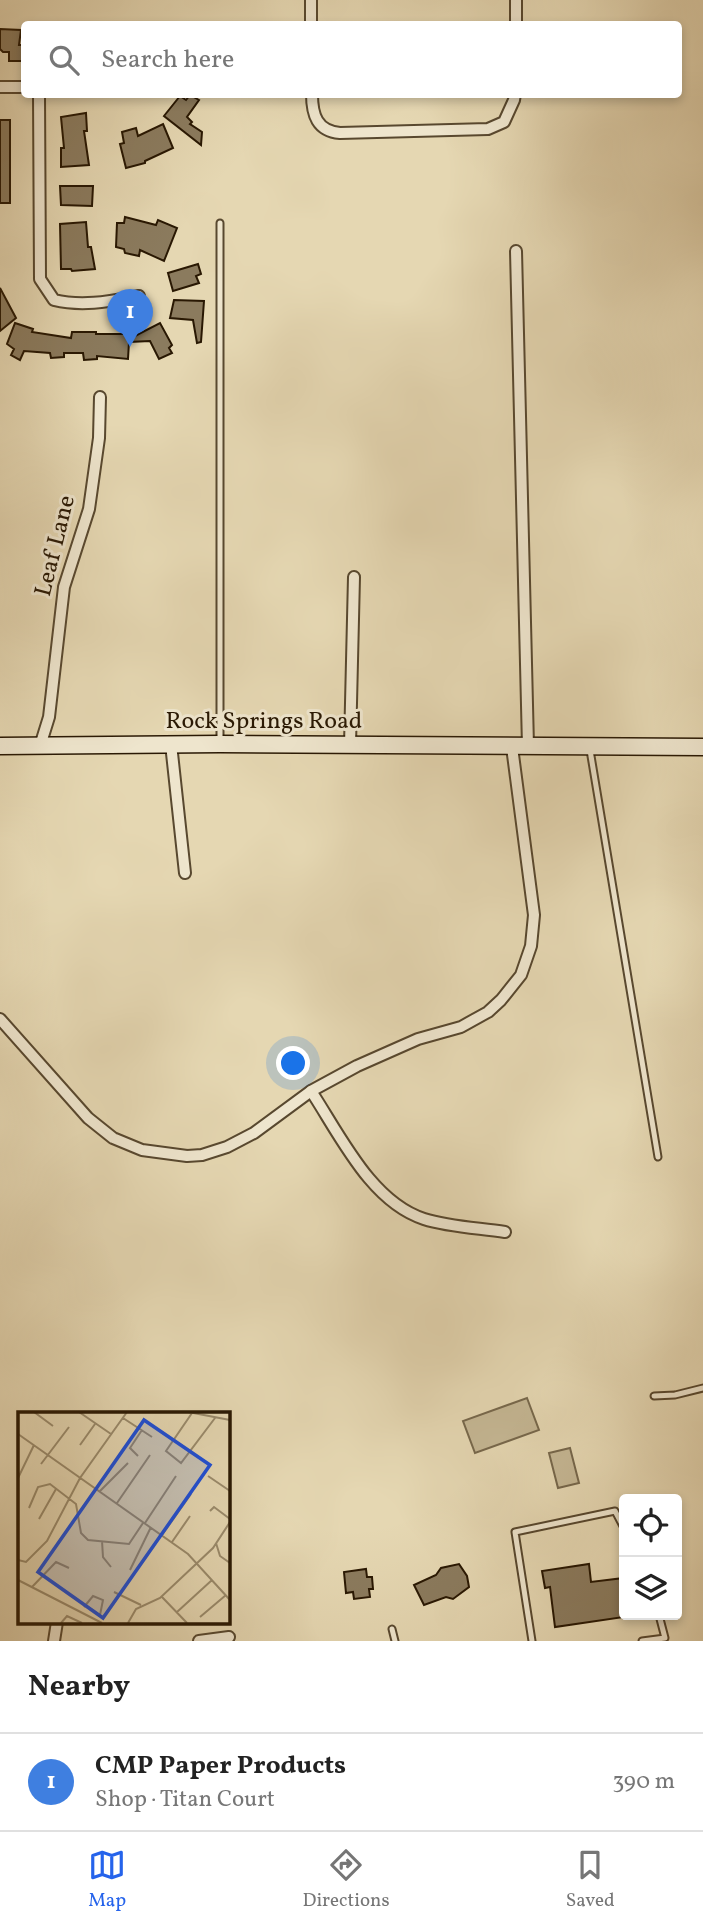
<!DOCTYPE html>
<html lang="en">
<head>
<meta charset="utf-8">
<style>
	:root { --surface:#fff; --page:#f2f2f2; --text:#222; --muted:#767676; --line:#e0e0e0; --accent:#2563eb }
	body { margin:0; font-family:Vollkorn,serif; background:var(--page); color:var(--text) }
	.controls { position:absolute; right:21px; bottom:21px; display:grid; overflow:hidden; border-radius:7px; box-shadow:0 4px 10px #0003 }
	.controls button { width:63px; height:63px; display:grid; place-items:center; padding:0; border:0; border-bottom:2px solid var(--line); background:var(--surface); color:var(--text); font:35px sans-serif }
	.you { position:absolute; left:294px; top:1064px; width:24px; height:24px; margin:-18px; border:5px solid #fff; border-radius:50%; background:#1a73e8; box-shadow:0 0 0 10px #1a73e833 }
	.badge { display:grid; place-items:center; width:46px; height:46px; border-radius:50%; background:var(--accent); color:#fff; font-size:23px; font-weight:700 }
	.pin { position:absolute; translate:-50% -58px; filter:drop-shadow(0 2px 4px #0008) }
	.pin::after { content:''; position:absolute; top:37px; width:24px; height:21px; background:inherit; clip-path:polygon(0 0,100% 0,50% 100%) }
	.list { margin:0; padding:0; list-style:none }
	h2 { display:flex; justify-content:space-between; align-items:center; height:91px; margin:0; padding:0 28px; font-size:30px }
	h2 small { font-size:23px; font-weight:400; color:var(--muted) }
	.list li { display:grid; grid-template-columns:46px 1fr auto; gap:21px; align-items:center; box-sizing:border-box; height:98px; padding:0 28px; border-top:2px solid var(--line) }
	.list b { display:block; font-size:26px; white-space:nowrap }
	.list p { margin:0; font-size:23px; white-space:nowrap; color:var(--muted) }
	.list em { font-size:23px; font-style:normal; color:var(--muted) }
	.icon { flex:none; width:38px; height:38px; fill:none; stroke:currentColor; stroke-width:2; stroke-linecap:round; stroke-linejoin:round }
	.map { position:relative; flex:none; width:703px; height:1641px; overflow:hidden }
	.search { position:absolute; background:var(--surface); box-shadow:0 4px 10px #0003; left:21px; right:21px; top:21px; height:77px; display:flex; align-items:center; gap:18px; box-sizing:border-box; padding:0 24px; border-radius:7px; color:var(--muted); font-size:26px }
	.sheet { height:189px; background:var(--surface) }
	nav { display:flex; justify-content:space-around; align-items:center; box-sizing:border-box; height:98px; border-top:2px solid var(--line); background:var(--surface); font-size:19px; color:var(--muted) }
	nav a { display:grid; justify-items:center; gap:4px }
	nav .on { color:var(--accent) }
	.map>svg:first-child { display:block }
	.green { fill:#c5b794; stroke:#77684c; stroke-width:2 }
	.building { fill:#8b7b5e; stroke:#291803; stroke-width:2 }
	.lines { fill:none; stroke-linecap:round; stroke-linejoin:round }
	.lane-casing { stroke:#58482f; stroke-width:9 }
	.street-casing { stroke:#58482f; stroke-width:14 }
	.secondary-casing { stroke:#291803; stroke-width:19 }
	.lane { stroke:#eee5cd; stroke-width:5 }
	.street { stroke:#eee5cd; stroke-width:10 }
	.secondary { stroke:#eee5cd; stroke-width:16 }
	.labels { text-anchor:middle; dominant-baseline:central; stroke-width:6; stroke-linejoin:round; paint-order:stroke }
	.street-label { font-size:24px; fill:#291803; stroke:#eee5cd }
	.inset-road { fill:none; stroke:#9a8b6c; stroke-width:2 }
	.view { fill:#1d4ed8; fill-opacity:0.15; stroke:#1d4ed8; stroke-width:3.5 }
	.inset-edge { fill:none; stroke:#291803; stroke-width:3.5 }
</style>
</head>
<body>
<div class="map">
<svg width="703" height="1641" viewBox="0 0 703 1641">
	<rect width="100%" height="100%" fill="#e5d7b2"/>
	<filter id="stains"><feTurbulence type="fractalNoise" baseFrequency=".00286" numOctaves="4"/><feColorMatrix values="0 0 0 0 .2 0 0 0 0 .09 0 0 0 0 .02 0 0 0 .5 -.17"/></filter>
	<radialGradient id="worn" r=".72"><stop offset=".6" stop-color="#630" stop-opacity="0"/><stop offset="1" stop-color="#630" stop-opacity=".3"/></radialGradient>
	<g class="green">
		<path d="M527 1398 539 1430 475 1453 463 1421Z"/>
		<path d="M570 1448 579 1483 558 1488 549 1453Z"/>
	</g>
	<g class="building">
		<path d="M0 29 21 30 19 45H23L24 61H9V52H3L0 49Z"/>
		<path d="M190 95 199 100 187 117 192 122 190 124 202 132 201 145 164 116 180 96 186 100Z"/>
		<path d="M86 113 87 131H84L89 165 61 167V148H64L61 117Z"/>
		<rect x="0" y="120" width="10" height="83"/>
		<path d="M163 124 173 148 145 161V163L126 168 120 144 124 143 122 132 136 128 138 136Z"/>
		<path d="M60 186H93L92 206 61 205Z"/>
		<path d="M125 217 156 225 158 220 177 228 164 261 140 250 139 256 125 253 124 249 116 247 117 223H124Z"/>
		<path d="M86 222 88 247H91L95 269 72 271 71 269H61L60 224Z"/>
		<path d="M198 264 201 274 196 276 199 283 173 291 168 273Z"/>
		<path d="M0 288 16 318 0 331Z"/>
		<path d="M174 300 204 301 201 342 197 343 193 320 170 318Z"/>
		<path d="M15 323 33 329 32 332 71 338 72 332H96V334H129V339L160 323 172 345 169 348 172 353 159 359 150 341 129 342 128 359 97 356V359L84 360 83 353H64V357L51 358 50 353 24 351 20 360 11 355 14 349 7 344Z"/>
		<path d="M459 1564 467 1576 469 1587 453 1599 446 1597 424 1605 414 1585 436 1575 441 1568Z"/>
		<path d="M589 1564 591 1582 624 1578V1617L555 1627 550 1587 545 1588 542 1571Z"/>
		<path d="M366 1569 367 1577H372L373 1589H369L370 1597 354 1599 353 1592 346 1593 344 1572Z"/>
	</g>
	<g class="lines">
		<g class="lane-casing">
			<g id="lane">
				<path d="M220 223V741"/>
				<path d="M590 750 658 1157"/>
				<path d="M654 1396 675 1395 703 1388"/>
				<path d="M392 1629 395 1641"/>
				<path d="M532 1641 515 1532 615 1511 624 1528"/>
				<path d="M642 1641 665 1638 659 1615"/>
			</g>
		</g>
		<g class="street-casing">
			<g id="street">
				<path d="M311 0V24"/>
				<path d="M516 24V0"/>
				<path d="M0 87H24"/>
				<path d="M39 94 40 279 54 300C83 307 111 301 139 296"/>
				<path d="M312 94C312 115 317 131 340 133L488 129 504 122 514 100 515 94"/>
				<path d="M516 251 528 746"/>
				<path d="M171 744 185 873"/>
				<path d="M350 745 354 577"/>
				<path d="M40 746 49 717 64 587 89 509 99 438 100 397"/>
				<path d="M0 1019 88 1118 113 1138 142 1150 187 1156 202 1155 227 1147 254 1133 311 1091 357 1066 418 1039 461 1027 488 1012 501 1000 521 975 531 946 534 915 512 747"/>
				<path d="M311 1091C340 1135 371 1202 424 1219 449 1227 479 1228 505 1232"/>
				<path d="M54 1641 57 1622"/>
				<path d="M199 1641 229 1637"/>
			</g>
		</g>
		<g class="secondary-casing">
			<path id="secondary" d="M0 746 220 744 703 747"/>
		</g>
		<use href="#lane" class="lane"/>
		<use href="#street" class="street"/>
		<use href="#secondary" class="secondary"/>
	</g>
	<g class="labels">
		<g class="street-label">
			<text transform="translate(56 546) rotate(-76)">Leaf Lane</text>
			<text x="264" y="722">Rock Springs Road</text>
		</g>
	</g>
	<g transform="translate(18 1412)">
		<rect width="212" height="212" fill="#e5d7b2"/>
		<path class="inset-road" d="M16 0 35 14M61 0 93 22M170 0 212 8M174 1 148 39 163 51 197 6M105 6 134 25M0 22 170 142 212 188M62 33 77 12M120 44 112 36 124 18M23 52 51 15M190 64 212 79M0 66 16 33M82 79 110 51M99 91 132 43M11 96 20 75 32 72 58 92 63 121 70 128 111 132 125 111M192 99 196 95 212 107M21 107 38 77M127 111 158 64M144 123 173 82M84 129 85 145 93 155M154 130 172 104M198 131 202 144 212 151M0 148 8 150 29 129 62 66 109 0M112 158 133 115M0 168 84 211M14 175 38 150 51 156M96 180 123 193M144 185 169 211M66 195 75 184 85 188 82 203 69 194M159 200 194 168M182 205 208 183M43 211 49 204 64 211M110 211 118 197 142 186 195 136 212 110"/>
		<path class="view" d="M126 8 192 53 85 206 20 160Z"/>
		<rect width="212" height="212" class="inset-edge"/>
	</g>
	<rect width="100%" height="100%" filter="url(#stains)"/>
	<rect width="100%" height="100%" fill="url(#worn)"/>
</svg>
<div class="controls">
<button><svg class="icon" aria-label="locate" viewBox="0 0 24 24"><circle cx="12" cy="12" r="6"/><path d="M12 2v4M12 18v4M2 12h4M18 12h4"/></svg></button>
<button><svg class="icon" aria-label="layers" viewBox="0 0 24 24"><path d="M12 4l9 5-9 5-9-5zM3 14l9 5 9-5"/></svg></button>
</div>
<div class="you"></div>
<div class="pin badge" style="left:130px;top:347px;background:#3f7fe0">1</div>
<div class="search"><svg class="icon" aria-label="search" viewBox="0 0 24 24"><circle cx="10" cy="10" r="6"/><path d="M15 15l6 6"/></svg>Search here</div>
</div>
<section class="sheet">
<h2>Nearby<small></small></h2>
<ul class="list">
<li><span class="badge" style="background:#3f7fe0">1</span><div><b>CMP Paper Products</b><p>Shop · Titan Court</p></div><em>390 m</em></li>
</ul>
</section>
<nav>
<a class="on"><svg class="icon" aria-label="map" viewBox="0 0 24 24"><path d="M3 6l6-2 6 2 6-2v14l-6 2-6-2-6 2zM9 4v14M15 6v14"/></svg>Map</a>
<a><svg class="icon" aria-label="directions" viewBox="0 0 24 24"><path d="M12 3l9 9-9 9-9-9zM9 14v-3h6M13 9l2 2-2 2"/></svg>Directions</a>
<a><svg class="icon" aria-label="saved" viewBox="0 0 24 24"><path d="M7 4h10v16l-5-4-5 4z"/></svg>Saved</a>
</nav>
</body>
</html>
